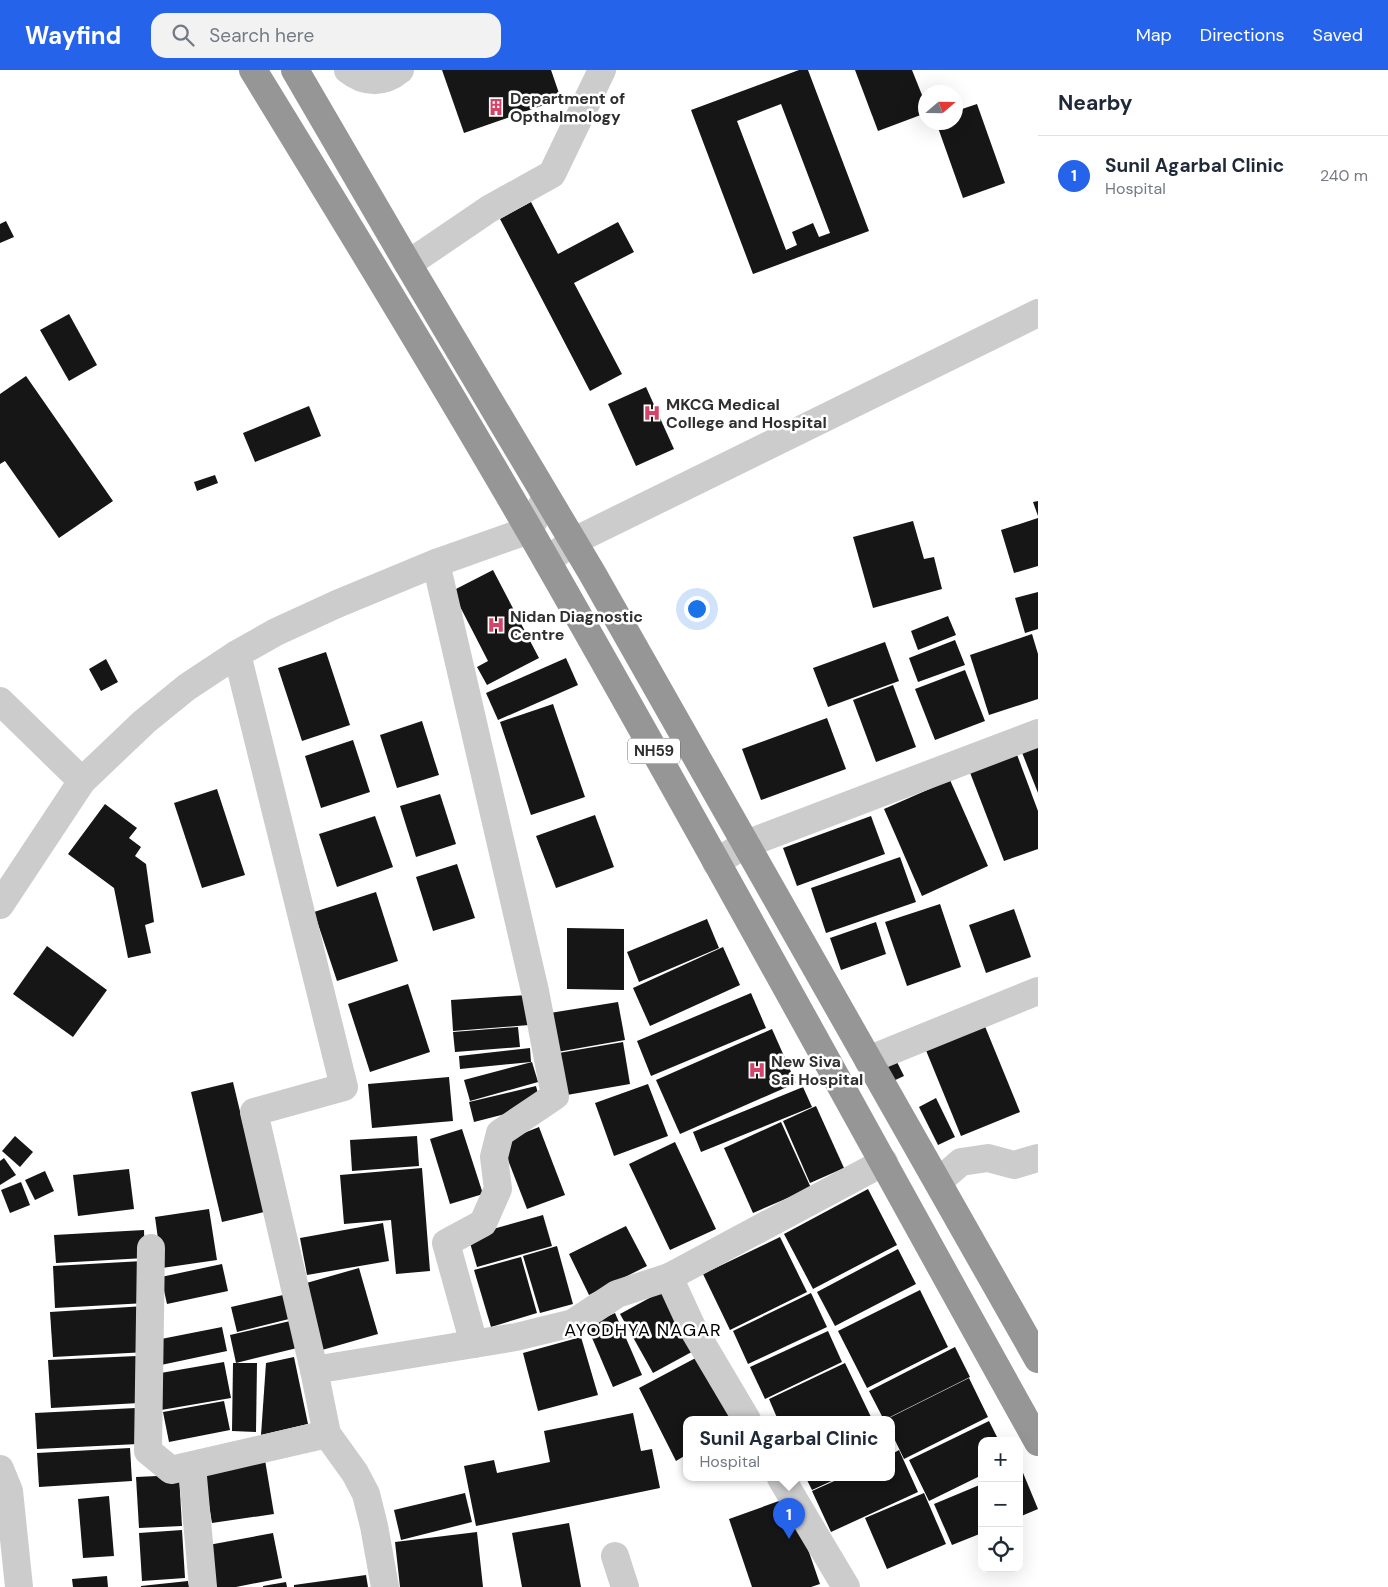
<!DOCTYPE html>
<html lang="en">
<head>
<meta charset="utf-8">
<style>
	:root { --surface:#fff; --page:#f2f2f3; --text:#1f2937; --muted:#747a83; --line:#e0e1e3; --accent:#2563eb }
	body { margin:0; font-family:"DM Sans",sans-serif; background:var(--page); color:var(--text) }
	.controls { position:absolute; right:15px; bottom:15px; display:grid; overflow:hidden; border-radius:10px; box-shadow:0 5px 20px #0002 }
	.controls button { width:45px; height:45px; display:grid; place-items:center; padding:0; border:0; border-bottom:1px solid var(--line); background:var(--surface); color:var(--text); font:25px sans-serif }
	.compass { position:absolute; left:918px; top:15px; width:45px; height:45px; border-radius:50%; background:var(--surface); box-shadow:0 5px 20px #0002; rotate:70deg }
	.you { position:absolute; left:696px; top:538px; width:18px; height:18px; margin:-12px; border:4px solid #fff; border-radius:50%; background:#1a73e8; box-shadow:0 0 0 8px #1a73e833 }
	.badge { display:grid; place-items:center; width:32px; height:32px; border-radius:50%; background:var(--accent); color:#fff; font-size:16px; font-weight:700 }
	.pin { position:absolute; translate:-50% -41px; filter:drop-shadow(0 1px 2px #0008) }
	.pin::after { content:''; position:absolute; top:26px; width:18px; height:15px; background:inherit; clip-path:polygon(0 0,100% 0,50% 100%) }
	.popup { position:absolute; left:683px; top:1346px; width:212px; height:65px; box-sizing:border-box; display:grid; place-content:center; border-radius:10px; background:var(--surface); filter:drop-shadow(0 1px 4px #0005); font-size:16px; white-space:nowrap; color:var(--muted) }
	.popup b { font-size:19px; color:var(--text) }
	.popup::after { content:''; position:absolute; left:50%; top:100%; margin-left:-10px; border:10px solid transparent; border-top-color:var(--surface) }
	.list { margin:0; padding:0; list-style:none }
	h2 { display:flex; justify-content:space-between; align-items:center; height:65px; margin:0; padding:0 20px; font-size:21px }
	h2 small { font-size:16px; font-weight:400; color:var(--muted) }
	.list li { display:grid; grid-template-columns:32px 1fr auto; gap:15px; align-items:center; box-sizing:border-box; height:80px; padding:0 20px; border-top:1px solid var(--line) }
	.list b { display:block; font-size:19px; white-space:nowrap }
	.list p { margin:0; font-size:16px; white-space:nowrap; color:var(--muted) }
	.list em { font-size:16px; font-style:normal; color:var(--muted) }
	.icon { flex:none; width:28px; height:28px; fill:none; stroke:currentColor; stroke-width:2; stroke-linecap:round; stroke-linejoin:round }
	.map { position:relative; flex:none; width:1038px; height:1517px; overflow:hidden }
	header { display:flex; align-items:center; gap:30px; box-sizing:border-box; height:70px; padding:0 25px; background:var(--accent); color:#fff }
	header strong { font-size:24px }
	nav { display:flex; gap:28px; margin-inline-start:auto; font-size:18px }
	.search { width:350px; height:45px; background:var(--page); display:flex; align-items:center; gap:12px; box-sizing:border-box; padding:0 18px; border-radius:15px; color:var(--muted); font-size:19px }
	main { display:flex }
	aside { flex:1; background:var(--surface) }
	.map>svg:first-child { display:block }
	.building { fill:#161616; fill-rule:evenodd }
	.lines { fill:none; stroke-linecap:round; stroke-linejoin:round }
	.minor { stroke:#ccc; stroke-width:28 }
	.highway { stroke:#969696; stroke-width:28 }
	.labels { text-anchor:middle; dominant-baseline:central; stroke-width:5; stroke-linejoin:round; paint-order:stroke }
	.shield { fill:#fff; stroke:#6d6d6d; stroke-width:1 }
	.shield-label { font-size:15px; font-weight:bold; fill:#2f2f2f }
	.poi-label { font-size:16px; font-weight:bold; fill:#2f2f2f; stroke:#fff; text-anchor:start }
	.neighbourhood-label { font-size:18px; letter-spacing:1px; fill:#000; stroke:#fff }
</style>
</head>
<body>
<header>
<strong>Wayfind</strong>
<div class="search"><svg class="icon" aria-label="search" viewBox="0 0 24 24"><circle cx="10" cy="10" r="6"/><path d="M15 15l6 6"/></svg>Search here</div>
<nav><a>Map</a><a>Directions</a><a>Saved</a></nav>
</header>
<main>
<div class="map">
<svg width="1038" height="1517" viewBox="0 0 1038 1517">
	<rect width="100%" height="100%" fill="#fff"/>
	<g class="building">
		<path d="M442 0H551L561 29 464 63Z"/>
		<path d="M799 0H808L869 161 753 204 691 40ZM781 34 830 163 819 167 813 153 792 162 797 175 786 180 737 51Z"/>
		<path d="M855 0H912L926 35V43L878 61Z"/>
		<path d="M977 34 1005 113 963 128 936 52H956V41Z"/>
		<path d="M531 132 558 184 618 152 634 182 574 213 622 304 590 321 500 149Z"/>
		<path d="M6 151 14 167 0 173V154Z"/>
		<path d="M69 244 97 295 69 311 40 260Z"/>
		<path d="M26 306 113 431 59 468 5 391 0 394V324Z"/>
		<path d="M646 317 674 379 636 396 608 334Z"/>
		<path d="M309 336 321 366 255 392 243 363Z"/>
		<path d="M215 405 218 413 197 421 194 412Z"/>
		<path d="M1038 431V446L1033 432Z"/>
		<path d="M1038 448V496L1014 503 1001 460Z"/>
		<path d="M913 451 924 489 934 487 942 519 873 538 853 467Z"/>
		<path d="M493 500 539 588 487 615 477 597 488 591 452 521Z"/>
		<path d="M1038 522V559L1025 563 1015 528Z"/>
		<path d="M948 546 956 565 918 580 911 561Z"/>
		<path d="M1032 564 1038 584V629L989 645 970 585Z"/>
		<path d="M955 570 965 595 918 612 909 588Z"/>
		<path d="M885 572 899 611 828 637 813 598Z"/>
		<path d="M326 582 350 655 302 671 278 598Z"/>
		<path d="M566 588 578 615 498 650 486 623Z"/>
		<path d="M106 589 118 612 101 621 89 599Z"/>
		<path d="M965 600 985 651 935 670 915 619Z"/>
		<path d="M893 615 916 677 876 692 853 630Z"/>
		<path d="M553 634 585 727 531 745 500 652Z"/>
		<path d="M827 648 846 699 761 730 742 679Z"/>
		<path d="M422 651 439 705 397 718 380 665Z"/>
		<path d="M353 670 370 722 321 738 305 686Z"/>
		<path d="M1038 674V723L1021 680Z"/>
		<path d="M1016 682 1038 741V779L1004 791 969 700Z"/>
		<path d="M950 710 988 796 922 826 884 739Z"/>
		<path d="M217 719 245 805 202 818 174 733Z"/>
		<path d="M440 724 456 774 416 787 400 736Z"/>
		<path d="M105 734 137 758 129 768 141 777 135 786 146 794 154 852 145 855 151 883 128 888 114 818 68 784Z"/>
		<path d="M595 745 614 797 556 818 536 766Z"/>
		<path d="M375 746 393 797 337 817 319 764Z"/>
		<path d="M871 746 885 784 797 816 783 778Z"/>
		<path d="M900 787 916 832 826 863 811 818Z"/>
		<path d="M457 794 475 848 433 861 416 807Z"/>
		<path d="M376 822 398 891 337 911 314 842Z"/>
		<path d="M940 834 961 897 907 916 885 852Z"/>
		<path d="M1014 839 1031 887 986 903 969 855Z"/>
		<path d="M707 849 719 878 639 912 627 882Z"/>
		<path d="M876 852 886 884 841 900 830 868Z"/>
		<path d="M567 858 624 859V920L567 919Z"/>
		<path d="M47 876 107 920 73 967 13 924Z"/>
		<path d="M723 877 740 915 650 956 633 918Z"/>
		<path d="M408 914 430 982 370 1002 348 934Z"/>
		<path d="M751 923 766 958 651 1006 637 971Z"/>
		<path d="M527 925 529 955 453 961 451 930Z"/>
		<path d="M618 932 625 970 557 982 550 943Z"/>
		<path d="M984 954 1020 1042 961 1066 925 978Z"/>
		<path d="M518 957 520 977 455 982 453 962Z"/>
		<path d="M772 959 796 1013 680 1064 656 1010Z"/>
		<path d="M623 972 630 1014 561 1026 553 984Z"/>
		<path d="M530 978 531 992 460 999 459 986Z"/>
		<path d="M895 988 904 1006 891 1012 883 993Z"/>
		<path d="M532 992 538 1012 470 1031 464 1010Z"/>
		<path d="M449 1007 453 1051 372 1058 368 1014Z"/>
		<path d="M233 1012 264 1142 222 1152 191 1022Z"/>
		<path d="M648 1014 668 1066 614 1086 595 1033Z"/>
		<path d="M536 1016 541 1035 474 1052 469 1032Z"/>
		<path d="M803 1017 812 1037 701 1082 693 1062Z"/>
		<path d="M936 1028 955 1067 938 1075 919 1037Z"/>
		<path d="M816 1036 844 1098 810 1113 783 1051Z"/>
		<path d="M781 1052 811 1118 753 1143 724 1078Z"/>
		<path d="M539 1057 565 1125 527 1139 501 1072Z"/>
		<path d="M462 1059 483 1124 450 1134 430 1069Z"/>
		<path d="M15 1066 33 1082 20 1097 2 1081Z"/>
		<path d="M417 1066 419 1096 352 1101 350 1070Z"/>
		<path d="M675 1072 716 1159 670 1180 629 1094Z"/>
		<path d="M4 1088 16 1105 0 1115V1091Z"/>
		<path d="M422 1098 430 1201 396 1204 391 1150 344 1154 340 1105Z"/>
		<path d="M129 1099 134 1139 78 1146 73 1105Z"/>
		<path d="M45 1101 54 1121 35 1130 25 1110Z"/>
		<path d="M21 1112 30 1135 10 1143 1 1120Z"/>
		<path d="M868 1119 897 1175 813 1219 784 1164Z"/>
		<path d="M209 1139 217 1190 162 1198 155 1147Z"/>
		<path d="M543 1145 552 1176 477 1197 468 1166Z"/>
		<path d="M383 1153 389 1191 307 1205 300 1168Z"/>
		<path d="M626 1156 647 1196 589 1225 569 1184Z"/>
		<path d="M144 1160 145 1188 56 1193 54 1165Z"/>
		<path d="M780 1167 807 1222 730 1260 703 1204Z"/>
		<path d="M557 1176 573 1234 540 1243 523 1186Z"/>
		<path d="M898 1179 916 1214 835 1256 817 1222Z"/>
		<path d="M521 1187 537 1243 491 1257 474 1200Z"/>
		<path d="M143 1191 146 1233 55 1238 53 1196Z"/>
		<path d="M222 1194 228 1221 167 1234 161 1207Z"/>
		<path d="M359 1198 378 1264 322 1280 303 1214Z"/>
		<path d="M666 1219 699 1278 653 1303 620 1244Z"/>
		<path d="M920 1220 948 1277 867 1318 838 1261Z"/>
		<path d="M811 1223 827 1257 748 1294 733 1261Z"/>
		<path d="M283 1225 289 1249 237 1262 231 1237Z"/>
		<path d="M145 1236 147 1282 53 1287 50 1242Z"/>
		<path d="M615 1243 642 1305 613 1317 587 1256Z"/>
		<path d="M290 1251 297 1278 236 1293 230 1265Z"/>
		<path d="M222 1257 227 1281 161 1295 156 1270Z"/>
		<path d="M828 1261 842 1292 765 1329 750 1297Z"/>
		<path d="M581 1267 598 1325 538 1341 523 1283Z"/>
		<path d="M955 1277 970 1307 884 1350 869 1321Z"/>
		<path d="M705 1283 739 1350H686V1385L676 1391 639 1318Z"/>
		<path d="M137 1286 139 1333 51 1338 48 1290Z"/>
		<path d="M294 1287 308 1354 261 1365 266 1293Z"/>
		<path d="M224 1292 231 1328 161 1340 155 1304Z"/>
		<path d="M233 1293H257L256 1362 232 1361Z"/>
		<path d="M845 1293 872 1349 778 1350 769 1329Z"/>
		<path d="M969 1308 988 1347 904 1389 892 1364V1350H885Z"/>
		<path d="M224 1331 230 1360 169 1372 163 1342Z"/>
		<path d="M136 1338 138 1374 37 1379 35 1343Z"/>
		<path d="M633 1343 641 1381 652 1379 660 1418 476 1456 464 1396 494 1390 497 1403 550 1392 544 1361Z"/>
		<path d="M989 1351 999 1371H982V1405L929 1431 909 1390Z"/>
		<path d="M130 1378 132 1411 39 1417 37 1383Z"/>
		<path d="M899 1380 918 1422 831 1462 812 1421 841 1408H892V1384Z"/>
		<path d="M265 1390 274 1444 212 1453 203 1400Z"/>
		<path d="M1021 1398 1038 1439 1019 1447V1399Z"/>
		<path d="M179 1405 182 1456 139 1458 136 1407Z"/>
		<path d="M806 1408H838L812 1420Z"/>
		<path d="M982 1414V1463L952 1475 934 1434Z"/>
		<path d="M465 1423 472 1452 401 1470 394 1440Z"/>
		<path d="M924 1423 946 1474 887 1499 865 1448Z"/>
		<path d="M109 1426 114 1486 83 1488 78 1429Z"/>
		<path d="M790 1427 820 1514 811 1517H752L729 1449Z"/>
		<path d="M569 1453 581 1517H522L512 1463Z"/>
		<path d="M182 1460 185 1508 142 1511 139 1463Z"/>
		<path d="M477 1462 483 1517H400L395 1472Z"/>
		<path d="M273 1463 282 1508 236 1517H211L203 1476Z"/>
		<path d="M366 1505 368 1517H294V1515Z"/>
		<path d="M107 1506 108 1517H73L72 1509Z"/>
		<path d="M188 1511 189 1517H141V1516Z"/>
		<path d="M286 1512 287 1517H263V1516Z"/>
	</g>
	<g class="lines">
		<g class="minor">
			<path d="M348 0C364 13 383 14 400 0"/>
			<path d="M408 194 489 139 552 104 602 0"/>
			<path d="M547 491 572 472 1038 243"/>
			<path d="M436 493 535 921 555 1026 500 1063 494 1087 498 1119 483 1153 446 1173 474 1274"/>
			<path d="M237 584 344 1017 254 1042 314 1300"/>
			<path d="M0 631 82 711"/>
			<path d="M716 792 746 774 1038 663"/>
			<path d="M0 835 82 711 144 652 187 617 237 584 276 562 337 534 436 493 529 460 546 427"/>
			<path d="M868 990 1038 921"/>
			<path d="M938 1112 961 1092 988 1088 1014 1095 1038 1088"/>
			<path d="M151 1178 148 1381 171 1400 327 1364"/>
			<path d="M669 1207 692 1257 747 1350"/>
			<path d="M192 1396 203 1517"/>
			<path d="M0 1399 9 1421 19 1517"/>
			<path d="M781 1408 846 1517"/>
			<path d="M615 1486 625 1517"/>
			<path d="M385 1517 374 1456 366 1424 355 1403 327 1364 314 1300 516 1267 573 1253 617 1224 669 1207 884 1092"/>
		</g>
		<g class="highway">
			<path d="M253 0C347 153 441 307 531 463 704 764 869 1069 1038 1372"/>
			<path d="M295 0 408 194 592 503 1038 1289"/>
		</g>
	</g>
	<defs>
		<g id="building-bare" transform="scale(1.35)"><path d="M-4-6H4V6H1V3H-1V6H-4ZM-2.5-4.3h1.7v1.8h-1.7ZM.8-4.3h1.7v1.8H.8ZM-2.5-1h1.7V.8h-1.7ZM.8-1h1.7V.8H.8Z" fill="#d44468" stroke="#fff" stroke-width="2.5" paint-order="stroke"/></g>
		<g id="hospital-bare" transform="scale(1.35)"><path d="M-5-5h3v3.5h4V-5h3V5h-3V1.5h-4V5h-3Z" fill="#d44468" stroke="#fff" stroke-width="2.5" paint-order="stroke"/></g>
	</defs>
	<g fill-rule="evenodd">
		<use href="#building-bare" x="496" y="37"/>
		<use href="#hospital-bare" x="652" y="343"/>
		<use href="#hospital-bare" x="496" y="555"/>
		<use href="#hospital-bare" x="757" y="1000"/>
	</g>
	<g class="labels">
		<rect class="shield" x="628" y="668.5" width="52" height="25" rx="4"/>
		<g class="shield-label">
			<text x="654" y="681">NH59</text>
		</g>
		<g class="poi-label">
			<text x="510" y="28">Department of<tspan x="510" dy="18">Opthalmology</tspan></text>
			<text x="666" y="334">MKCG Medical<tspan x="666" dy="18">College and Hospital</tspan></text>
			<text x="510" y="546">Nidan Diagnostic<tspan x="510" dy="18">Centre</tspan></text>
			<text x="771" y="991">New Siva<tspan x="771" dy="18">Sai Hospital</tspan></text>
		</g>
		<g class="neighbourhood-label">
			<text x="643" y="1260">AYODHYA NAGAR</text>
		</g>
	</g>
</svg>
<div class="controls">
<button>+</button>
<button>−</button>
<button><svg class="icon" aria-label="locate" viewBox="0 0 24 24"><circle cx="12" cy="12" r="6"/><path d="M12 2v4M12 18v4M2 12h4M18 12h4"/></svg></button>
</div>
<svg class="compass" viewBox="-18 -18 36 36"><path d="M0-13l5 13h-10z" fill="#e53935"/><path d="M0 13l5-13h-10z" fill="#747a83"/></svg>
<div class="you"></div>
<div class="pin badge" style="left:789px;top:1469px">1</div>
<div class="popup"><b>Sunil Agarbal Clinic</b>Hospital</div>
</div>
<aside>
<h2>Nearby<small></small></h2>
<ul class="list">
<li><span class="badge">1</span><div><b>Sunil Agarbal Clinic</b><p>Hospital</p></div><em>240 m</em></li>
</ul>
</aside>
</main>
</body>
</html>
